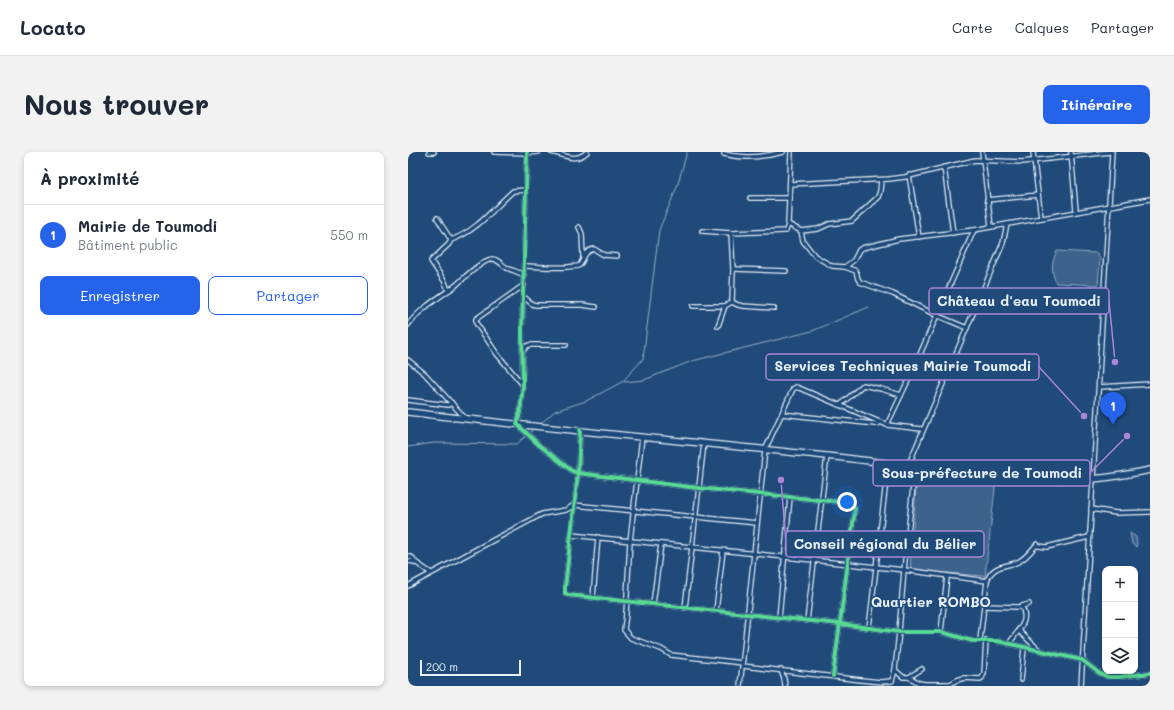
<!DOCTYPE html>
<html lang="fr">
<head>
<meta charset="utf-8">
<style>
	:root { --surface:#fff; --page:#f2f2f3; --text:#1f2937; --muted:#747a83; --line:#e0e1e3; --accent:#2563eb }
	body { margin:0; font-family:Mali,sans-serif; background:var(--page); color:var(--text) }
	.controls { position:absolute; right:12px; bottom:12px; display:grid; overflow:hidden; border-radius:8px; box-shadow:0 2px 6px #0003 }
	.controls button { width:36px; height:36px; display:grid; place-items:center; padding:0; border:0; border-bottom:1px solid var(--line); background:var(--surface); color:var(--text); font:20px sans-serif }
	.scale { position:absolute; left:12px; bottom:10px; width:101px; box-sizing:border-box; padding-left:4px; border:2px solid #e8f1f8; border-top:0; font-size:11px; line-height:14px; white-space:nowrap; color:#e8f1f8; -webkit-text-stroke:3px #1f4a7a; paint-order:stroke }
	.you { position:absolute; left:439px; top:350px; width:14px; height:14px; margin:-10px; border:3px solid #fff; border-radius:50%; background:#1a73e8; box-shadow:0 0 0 6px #1a73e833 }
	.badge { display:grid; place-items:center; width:26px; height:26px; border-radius:50%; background:var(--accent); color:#fff; font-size:13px; font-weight:700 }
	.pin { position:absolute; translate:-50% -33px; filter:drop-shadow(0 1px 2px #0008) }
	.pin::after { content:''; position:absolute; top:21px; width:14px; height:12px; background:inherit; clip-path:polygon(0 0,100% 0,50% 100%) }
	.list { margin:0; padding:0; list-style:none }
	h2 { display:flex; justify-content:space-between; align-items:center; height:52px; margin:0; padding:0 16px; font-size:17px }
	h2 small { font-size:13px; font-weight:400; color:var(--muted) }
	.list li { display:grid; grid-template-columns:26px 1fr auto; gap:12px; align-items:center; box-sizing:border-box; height:60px; padding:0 16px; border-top:1px solid var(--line) }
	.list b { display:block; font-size:15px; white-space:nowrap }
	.list p { margin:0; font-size:13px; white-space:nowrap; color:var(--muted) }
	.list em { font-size:13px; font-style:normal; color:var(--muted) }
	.actions { display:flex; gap:8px; padding:12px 16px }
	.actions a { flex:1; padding:9px 0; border:1px solid var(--accent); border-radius:8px; text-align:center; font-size:14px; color:var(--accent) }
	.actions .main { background:var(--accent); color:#fff }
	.icon { flex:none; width:22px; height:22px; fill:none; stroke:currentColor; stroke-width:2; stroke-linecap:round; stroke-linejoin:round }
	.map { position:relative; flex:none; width:742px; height:534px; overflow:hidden; border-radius:8px }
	header { display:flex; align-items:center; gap:24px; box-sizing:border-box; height:56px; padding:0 20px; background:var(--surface); border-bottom:1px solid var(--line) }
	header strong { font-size:19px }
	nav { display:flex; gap:22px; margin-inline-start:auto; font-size:14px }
	.intro { display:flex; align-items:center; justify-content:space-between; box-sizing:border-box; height:96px; padding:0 24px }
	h1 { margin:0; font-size:28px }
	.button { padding:10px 18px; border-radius:8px; background:var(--accent); color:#fff; font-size:14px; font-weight:700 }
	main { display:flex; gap:24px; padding:0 24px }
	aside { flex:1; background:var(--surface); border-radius:8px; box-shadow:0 2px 6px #0003 }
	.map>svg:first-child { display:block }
	.green { fill:#3c628c; stroke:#92aac2 }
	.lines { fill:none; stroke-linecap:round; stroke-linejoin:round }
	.stream { stroke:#9ab0c7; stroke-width:1 }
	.minor-casing { stroke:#e8f1f8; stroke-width:6 }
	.primary-casing { stroke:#e8f1f8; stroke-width:8 }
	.minor { stroke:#1f4a7a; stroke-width:3.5 }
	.primary { stroke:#1f4a7a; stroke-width:5.5 }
	.cycleway-casing { stroke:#1f4a7a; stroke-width:6 }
	.cycleway { stroke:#5adb95; stroke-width:4 }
	.labels { text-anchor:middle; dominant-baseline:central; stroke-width:3; stroke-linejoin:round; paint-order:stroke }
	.neighbourhood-label { font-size:14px; font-weight:bold; fill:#e8f1f8; stroke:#1f4a7a }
	.leader { fill:none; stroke:#ac85d9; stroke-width:1.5 }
	.callout-dot { fill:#ac85d9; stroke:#1f4a7a; stroke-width:1.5 }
	.callout { fill:#1f4a7a; stroke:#ac85d9; stroke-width:1.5 }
	.callout-label { font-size:14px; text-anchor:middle; font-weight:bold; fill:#e8f1f8 }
</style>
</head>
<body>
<header>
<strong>Locato</strong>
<nav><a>Carte</a><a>Calques</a><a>Partager</a></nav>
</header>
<div class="intro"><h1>Nous trouver</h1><a class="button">Itinéraire</a></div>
<main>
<aside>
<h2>À proximité<small></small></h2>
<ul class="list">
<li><span class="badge">1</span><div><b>Mairie de Toumodi</b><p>Bâtiment public</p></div><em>550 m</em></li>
</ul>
<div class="actions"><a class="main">Enregistrer</a><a>Partager</a></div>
</aside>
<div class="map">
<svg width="742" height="534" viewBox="0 0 742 534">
	<rect width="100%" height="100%" fill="#1f4a7a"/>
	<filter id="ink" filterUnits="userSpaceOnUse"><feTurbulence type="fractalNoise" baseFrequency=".025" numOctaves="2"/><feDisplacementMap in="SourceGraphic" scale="8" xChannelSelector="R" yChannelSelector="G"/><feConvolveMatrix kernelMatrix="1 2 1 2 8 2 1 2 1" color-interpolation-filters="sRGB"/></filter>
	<g filter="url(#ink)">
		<g class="green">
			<path d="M649 99 689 101 692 106 690 133 648 131C643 119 643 111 649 99Z"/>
			<path d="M509 322 588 328 577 424 502 418Z"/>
			<path d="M722 381 728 385 729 392 728 395 724 392Z"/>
		</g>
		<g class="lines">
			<g class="stream">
				<path d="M216 230 236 228 284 209 404 179 461 155"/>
				<path d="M131 273 147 259 178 249 214 230 235 207 251 78 269 35 279 0"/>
				<path d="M121 281 127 276"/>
				<path d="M0 295 26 291 109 292 119 283"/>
			</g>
			<g class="minor-casing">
				<g id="minor">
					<path d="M21 0H26"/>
					<path d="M86 0 119 1 130 0"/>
					<path d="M119 0 114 178 115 233 112 260 109 272 131 293 164 319 170 321 290 336 443 351 447 356 425 524"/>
					<path d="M143 0C158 3 167 11 179 0"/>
					<path d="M574 0 583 74"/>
					<path d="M625 0 633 66"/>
					<path d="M663 0 668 59"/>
					<path d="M316 2C335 7 356 5 375 0"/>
					<path d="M536 15 545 81"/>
					<path d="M501 23 511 85"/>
					<path d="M382 32 481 27 497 25 567 8 614 10 702 0"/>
					<path d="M342 46H381"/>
					<path d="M579 48 630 43"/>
					<path d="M29 66 43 88 41 92 23 109 37 130 40 138"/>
					<path d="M380 72 393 79 395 89 407 104 424 114 437 115 448 119 450 127 452 130 485 142 528 163 559 176"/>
					<path d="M171 75 174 82 175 104"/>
					<path d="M294 79 323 81 378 79 380 72 383 0"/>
					<path d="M393 79 410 77 421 72 444 69 470 45 472 39 473 28"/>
					<path d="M43 88C69 79 85 57 105 39L118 38"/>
					<path d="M117 114C132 115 146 116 160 115 163 114 167 115 170 114 176 112 173 100 186 97L196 103 209 104"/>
					<path d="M437 115 446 108 451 98 454 96 491 87 566 78 742 47"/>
					<path d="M325 117 378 119"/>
					<path d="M115 144 124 152 128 153H174L188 155"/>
					<path d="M324 150 330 153 335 154 366 156"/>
					<path d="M285 154H317L324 150 325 117 323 81"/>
					<path d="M0 173C12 157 30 146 47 134 55 127 74 108 84 107 89 106 95 114 99 116 105 119 111 120 116 123"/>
					<path d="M310 174 317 154"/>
					<path d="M115 199 119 194 121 193H158"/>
					<path d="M0 208 17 222 57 266"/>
					<path d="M115 233 89 202 68 171V167L116 133"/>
					<path d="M691 235 742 232"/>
					<path d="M0 248 40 253 44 251"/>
					<path d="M432 253 455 233 473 237 493 243"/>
					<path d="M374 262 467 272H470L471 270"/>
					<path d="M479 273 506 216 566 78"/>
					<path d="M172 278 170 321 157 435V441L160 443 432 472 491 480H533L565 489H589L674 508 691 521 700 525H711L742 521"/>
					<path d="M234 285 222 389 218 462 216 478 223 486 253 497 263 503 335 511"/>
					<path d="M500 314 595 91 599 72"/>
					<path d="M683 357 708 361 742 360"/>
					<path d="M163 383 284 395 496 418 579 429"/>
					<path d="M0 404 5 406 7 410"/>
					<path d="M0 409 7 410 23 421"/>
					<path d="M0 434 134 362 158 358 166 353 349 371"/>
					<path d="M185 446 190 385"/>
					<path d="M245 452 253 392"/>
					<path d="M576 454 611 455 621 452"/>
					<path d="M277 456 296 291"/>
					<path d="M308 459 315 399"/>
					<path d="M371 466 382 345"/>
					<path d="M399 469 419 304"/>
					<path d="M461 476 480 312"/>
					<path d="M611 477 613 481 631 498"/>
					<path d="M533 480 539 425"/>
					<path d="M572 488 579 429C584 413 597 415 610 410 618 406 624 398 629 392L630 394 639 395 647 393 681 385"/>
					<path d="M601 492C609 479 623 469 613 454"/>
					<path d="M335 514 453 528 473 530 484 529 487 518 491 480 496 418 507 316"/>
					<path d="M373 518 376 527 377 534"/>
					<path d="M487 518 495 525H501L511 531 517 532H542L549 528 556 526 572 527 574 526 576 521 578 488"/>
					<path d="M501 525 514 517"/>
					<path d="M613 528 616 496"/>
					<path d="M332 534 357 298 385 237 388 235 391 236 479 273 514 277"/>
					<path d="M673 534 704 0"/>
				</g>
			</g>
			<g class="primary-casing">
				<path id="primary" d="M0 260C139 277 279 289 418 304 506 313 594 331 683 327 702 326 722 322 742 318"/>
			</g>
			<use href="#minor" class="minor"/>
			<use href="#primary" class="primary"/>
			<g class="cycleway-casing">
				<g id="cycleway">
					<path d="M119 0 114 178 115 233 112 260 109 272 131 293 164 319 170 321 290 336 443 351 447 356 425 524"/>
					<path d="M172 278 170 321 157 435V441L160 443 432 472 491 480H533L565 489H589L674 508 691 521 700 525H711L742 521"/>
				</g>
			</g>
			<use href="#cycleway" class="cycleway"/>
		</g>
	</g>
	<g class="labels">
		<g class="neighbourhood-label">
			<text x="523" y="449">Quartier ROMBO</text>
		</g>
	</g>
	<path class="leader" d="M707 210L701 149M676 264L631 215M719 284L682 321M373 328L378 392"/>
	<g class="callout-dot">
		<circle cx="707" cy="210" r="4"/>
		<circle cx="676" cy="264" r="4"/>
		<circle cx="719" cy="284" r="4"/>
		<circle cx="373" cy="328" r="4"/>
	</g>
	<g class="callout">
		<rect x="521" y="136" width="180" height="26" rx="4"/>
		<rect x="358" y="202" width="273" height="26" rx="4"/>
		<rect x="465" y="308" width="217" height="26" rx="4"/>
		<rect x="378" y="379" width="198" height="26" rx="4"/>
	</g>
	<g class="callout-label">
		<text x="611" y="154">Château d'eau Toumodi</text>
		<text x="495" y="219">Services Techniques Mairie Toumodi</text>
		<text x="574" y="326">Sous-préfecture de Toumodi</text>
		<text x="477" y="397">Conseil régional du Bélier</text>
	</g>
</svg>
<div class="controls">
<button>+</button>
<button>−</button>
<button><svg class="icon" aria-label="layers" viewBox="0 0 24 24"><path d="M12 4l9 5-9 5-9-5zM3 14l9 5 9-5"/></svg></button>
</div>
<div class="scale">200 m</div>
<div class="you"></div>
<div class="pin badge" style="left:705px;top:273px">1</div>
</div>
</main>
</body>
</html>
